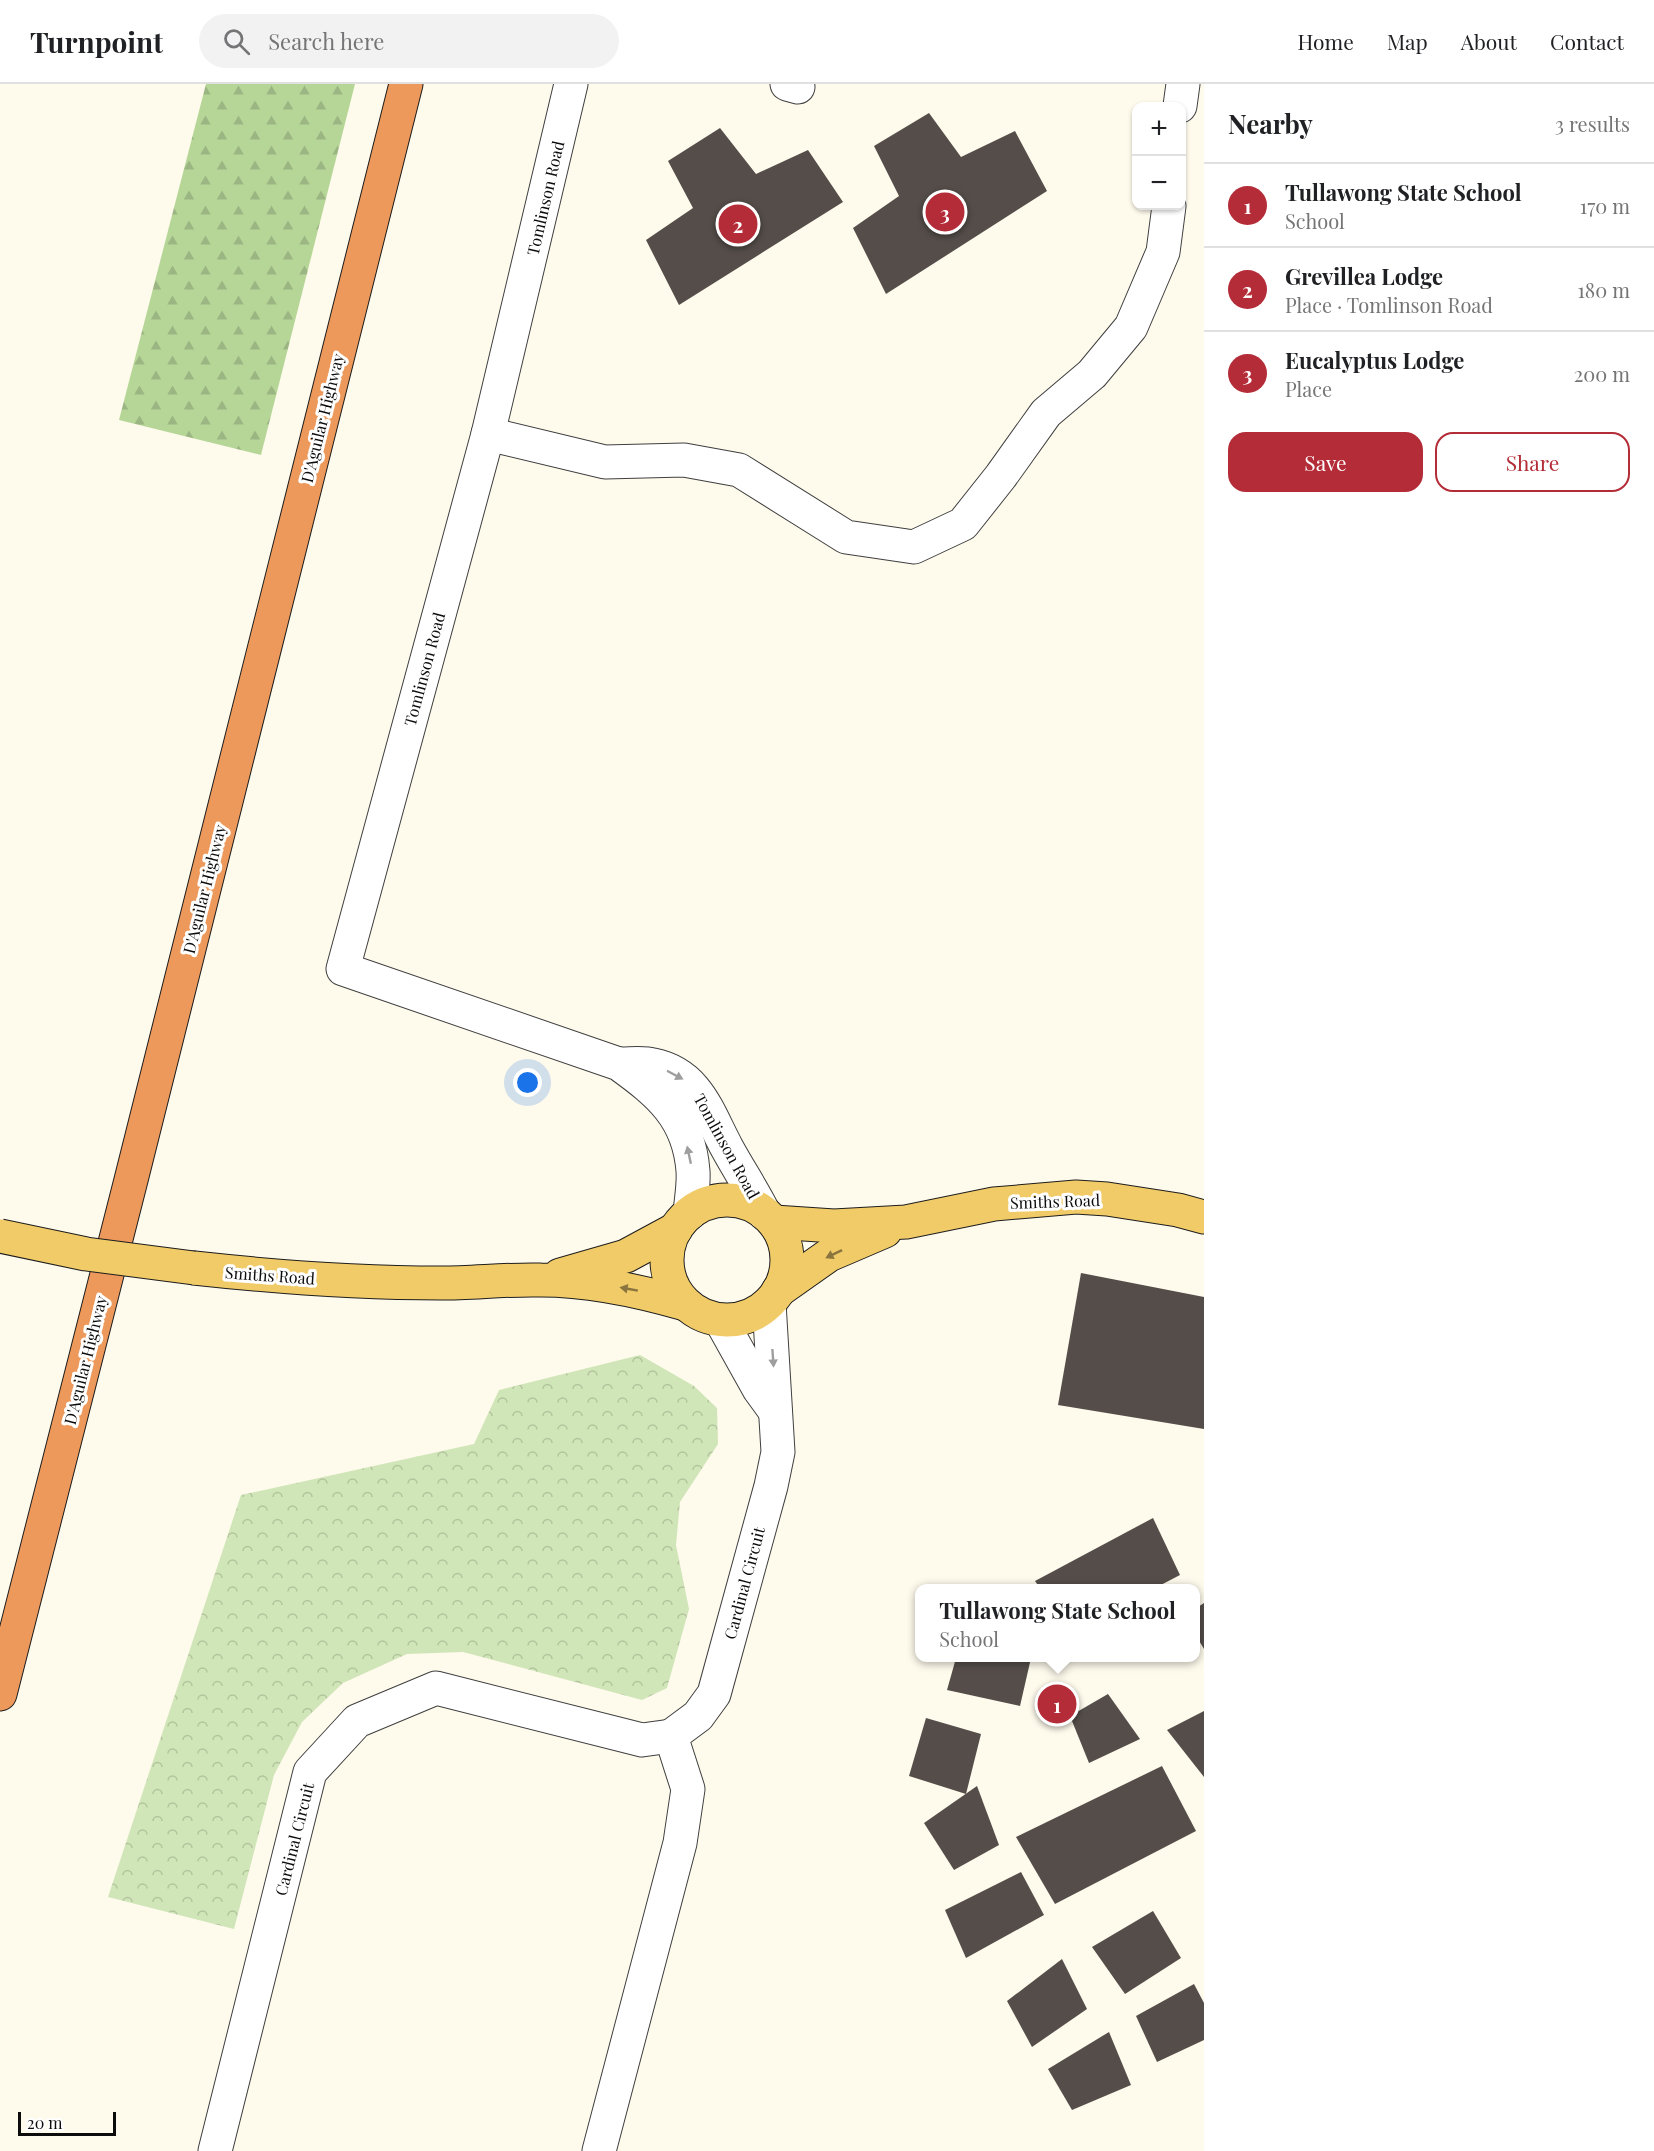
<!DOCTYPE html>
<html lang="en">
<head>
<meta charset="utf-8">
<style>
	:root { --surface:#fff; --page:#f2f2f2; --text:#202124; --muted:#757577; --line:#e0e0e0; --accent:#b42c37 }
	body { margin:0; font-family:"Playfair Display",serif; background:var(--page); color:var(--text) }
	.controls { position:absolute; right:18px; top:18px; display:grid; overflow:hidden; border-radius:12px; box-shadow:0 2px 4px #0004 }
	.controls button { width:54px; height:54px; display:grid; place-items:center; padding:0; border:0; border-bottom:2px solid var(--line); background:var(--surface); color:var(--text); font:30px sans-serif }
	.scale { position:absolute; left:18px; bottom:15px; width:98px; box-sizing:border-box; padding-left:6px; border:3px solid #0c0c0c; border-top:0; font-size:16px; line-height:21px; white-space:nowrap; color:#0c0c0c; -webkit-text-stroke:4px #fff; paint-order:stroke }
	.you { position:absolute; left:528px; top:999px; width:21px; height:21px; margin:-15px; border:4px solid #fff; border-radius:50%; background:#1a73e8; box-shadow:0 0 0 9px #1a73e833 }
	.badge { display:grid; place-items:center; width:39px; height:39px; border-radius:50%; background:var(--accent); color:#fff; font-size:20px; font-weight:700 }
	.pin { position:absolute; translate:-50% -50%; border:3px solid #fff; box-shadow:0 2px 6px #0006 }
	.popup { position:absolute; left:915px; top:1500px; width:285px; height:78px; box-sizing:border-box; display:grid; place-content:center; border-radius:12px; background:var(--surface); filter:drop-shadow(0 2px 4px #0005); font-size:20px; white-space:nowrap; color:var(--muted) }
	.popup b { font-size:22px; color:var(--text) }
	.popup::after { content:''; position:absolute; left:50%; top:100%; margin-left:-12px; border:12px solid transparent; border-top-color:var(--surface) }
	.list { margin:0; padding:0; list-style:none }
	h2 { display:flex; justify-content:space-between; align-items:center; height:78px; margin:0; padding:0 24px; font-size:26px }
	h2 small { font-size:20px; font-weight:400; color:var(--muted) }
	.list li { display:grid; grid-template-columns:39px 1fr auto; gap:18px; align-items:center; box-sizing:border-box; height:84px; padding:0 24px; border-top:2px solid var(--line) }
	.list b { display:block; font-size:22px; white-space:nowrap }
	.list p { margin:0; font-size:20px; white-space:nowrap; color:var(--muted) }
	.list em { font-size:20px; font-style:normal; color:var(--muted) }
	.actions { display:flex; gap:12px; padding:18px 24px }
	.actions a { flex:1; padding:14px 0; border:2px solid var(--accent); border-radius:18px; text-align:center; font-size:21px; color:var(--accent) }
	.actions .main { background:var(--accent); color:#fff }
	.icon { flex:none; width:33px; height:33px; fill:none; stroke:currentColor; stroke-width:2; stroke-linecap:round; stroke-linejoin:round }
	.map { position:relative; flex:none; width:1204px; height:2067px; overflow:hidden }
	header { display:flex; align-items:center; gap:36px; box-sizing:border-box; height:84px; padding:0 30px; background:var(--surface); border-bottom:2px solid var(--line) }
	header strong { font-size:28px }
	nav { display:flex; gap:33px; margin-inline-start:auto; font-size:21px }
	.search { width:420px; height:54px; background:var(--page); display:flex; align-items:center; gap:15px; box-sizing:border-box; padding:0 21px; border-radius:33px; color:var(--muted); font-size:22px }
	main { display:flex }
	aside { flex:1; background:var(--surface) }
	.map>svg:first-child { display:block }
	.forest { fill:url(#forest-firs) }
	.park { fill:url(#park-crowns) }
	.building { fill:#544d49 }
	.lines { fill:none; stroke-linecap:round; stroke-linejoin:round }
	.minor-casing { stroke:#3f3f3f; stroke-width:35 }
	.major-casing { stroke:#1d1d1d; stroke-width:35 }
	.highway-casing { stroke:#1d1d1d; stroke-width:35 }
	.minor { stroke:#fff; stroke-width:33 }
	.major { stroke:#f1cb68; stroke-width:33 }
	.highway { stroke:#ed995b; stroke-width:33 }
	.major-bridge-casing { stroke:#1d1d1d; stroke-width:35; stroke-linecap:butt }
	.major-bridge { stroke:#f1cb68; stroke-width:33 }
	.oneway { fill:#9e9e9e }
	.oneway2 { fill:#8a753f }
	.labels { text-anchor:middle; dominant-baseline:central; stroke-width:6; stroke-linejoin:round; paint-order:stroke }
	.street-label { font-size:16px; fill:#0c0c0c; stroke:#fff }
</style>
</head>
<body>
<header>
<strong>Turnpoint</strong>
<div class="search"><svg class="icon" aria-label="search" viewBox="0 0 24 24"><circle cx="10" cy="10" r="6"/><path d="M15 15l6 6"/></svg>Search here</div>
<nav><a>Home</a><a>Map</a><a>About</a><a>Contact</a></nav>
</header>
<main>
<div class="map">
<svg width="1204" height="2067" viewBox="0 0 1204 2067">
	<defs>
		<pattern id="forest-firs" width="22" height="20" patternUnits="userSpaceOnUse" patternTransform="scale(1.5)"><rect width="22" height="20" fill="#b6d698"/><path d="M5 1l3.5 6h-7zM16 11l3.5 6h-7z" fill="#9bb682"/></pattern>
		<pattern id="park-crowns" width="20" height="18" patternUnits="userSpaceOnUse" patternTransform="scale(1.5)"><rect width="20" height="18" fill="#d1e6b8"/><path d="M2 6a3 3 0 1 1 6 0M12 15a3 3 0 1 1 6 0" fill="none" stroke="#b2c49d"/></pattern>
	</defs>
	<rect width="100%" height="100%" fill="#fefaec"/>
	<path class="forest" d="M206 0H355L261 371 119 336Z"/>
	<path class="park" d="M640 1271 694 1302 717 1324 718 1360 680 1418 676 1461 689 1525 667 1604 642 1616 463 1568 407 1570 343 1599 302 1638 274 1691 234 1845 108 1813 241 1411 474 1360 499 1306Z"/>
	<g class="building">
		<path d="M929 29 961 73 1015 47 1047 107 886 210 853 144 899 112 874 62Z"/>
		<path d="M720 44 756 90 808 66 843 118 679 221 646 156 693 124 668 77Z"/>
		<path d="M1081 1189 1204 1213V1345L1058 1321Z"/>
		<path d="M1153 1434 1180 1491 1155 1504H1040L1035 1497Z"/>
		<path d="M1204 1519V1565L1195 1550V1525Z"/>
		<path d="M956 1574H1031L1020 1622 947 1606Z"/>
		<path d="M1108 1610 1140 1655 1089 1679 1070 1632Z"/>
		<path d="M1204 1627V1693L1167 1646Z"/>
		<path d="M926 1634 981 1650 966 1710 909 1692Z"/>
		<path d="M1162 1682 1196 1747 1055 1820 1016 1753Z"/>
		<path d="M977 1702 999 1761 954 1786 924 1739Z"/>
		<path d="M1021 1788 1044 1831 966 1874 945 1826Z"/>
		<path d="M1153 1827 1181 1874 1125 1910 1092 1863Z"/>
		<path d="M1062 1875 1087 1925 1032 1963 1007 1917Z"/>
		<path d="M1194 1900 1204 1919V1956L1157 1978 1136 1932Z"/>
		<path d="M1109 1948 1131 2001 1072 2026 1048 1985Z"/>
	</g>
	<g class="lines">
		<g class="minor-casing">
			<g id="minor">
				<path d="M571 0 488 350 343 885 619 980C659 1009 689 1033 693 1087 694 1101 691 1116 690 1129"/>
				<path d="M787 0 798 3"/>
				<path d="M1180 22 1183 0"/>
				<path d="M488 350 605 378 684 376 739 386 846 453 914 463 963 440 1001 392 1046 329 1092 290 1131 243 1163 168 1169 122"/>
				<path d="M621 980C631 980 643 978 653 981 698 990 708 1029 727 1064 739 1086 753 1107 764 1129"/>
				<path d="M721 1237 759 1305 775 1327"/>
				<path d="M215 2067 310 1688 357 1637 436 1604 642 1656 671 1652"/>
				<path d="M599 2067 680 1759 688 1705 671 1652 698 1632 714 1610 771 1402 778 1368 769 1219"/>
			</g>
		</g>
		<g class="major-casing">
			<g id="major">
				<circle cx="727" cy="1176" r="60"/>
				<path d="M774 1138 834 1142 906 1138 994 1120 1076 1113 1107 1115 1178 1126 1204 1133"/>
				<path d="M194 1184C276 1193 358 1199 441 1199 474 1199 508 1195 541 1196 589 1196 640 1207 685 1220"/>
				<path d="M560 1191 626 1172 676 1145"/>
				<path d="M778 1207 829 1171 885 1147"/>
			</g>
		</g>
		<g class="highway-casing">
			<path id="highway" d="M0 1610 131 1096 406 0"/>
		</g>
		<use href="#minor" class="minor"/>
		<use href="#major" class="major"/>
		<use href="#highway" class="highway"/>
		<g class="major-bridge-casing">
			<path id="major-bridge" d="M0 1152 86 1170 194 1184"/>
		</g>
		<use href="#major-bridge" class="major-bridge"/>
	</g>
	<defs><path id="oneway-solid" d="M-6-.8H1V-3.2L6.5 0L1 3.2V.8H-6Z" transform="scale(1.5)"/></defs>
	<g class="oneway">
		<use href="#oneway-solid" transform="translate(675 991) rotate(28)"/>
		<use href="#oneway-solid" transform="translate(689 1071) rotate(-102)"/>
		<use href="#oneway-solid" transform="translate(773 1274) rotate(86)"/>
	</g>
	<g class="oneway2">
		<use href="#oneway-solid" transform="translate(834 1170) rotate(154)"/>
		<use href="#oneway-solid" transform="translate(629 1205) rotate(-170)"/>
	</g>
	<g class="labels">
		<g class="street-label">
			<text transform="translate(545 114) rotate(-77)">Tomlinson Road</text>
			<text transform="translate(322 334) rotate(-76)">D'Aguilar Highway</text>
			<text transform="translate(424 585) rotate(-75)">Tomlinson Road</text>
			<text transform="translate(204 805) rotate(-76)">D'Aguilar Highway</text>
			<text transform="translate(727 1062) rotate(61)">Tomlinson Road</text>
			<text transform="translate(1055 1117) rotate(-2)">Smiths Road</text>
			<text transform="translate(270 1191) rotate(4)">Smiths Road</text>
			<text transform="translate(85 1276) rotate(-76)">D'Aguilar Highway</text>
			<text transform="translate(744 1499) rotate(-75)">Cardinal Circuit</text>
			<text transform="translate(294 1755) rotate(-76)">Cardinal Circuit</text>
		</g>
	</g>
</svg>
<div class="controls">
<button>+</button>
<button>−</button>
</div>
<div class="scale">20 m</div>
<div class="you"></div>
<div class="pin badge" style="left:1057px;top:1620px">1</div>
<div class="popup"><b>Tullawong State School</b>School</div>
<div class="pin badge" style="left:738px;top:140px">2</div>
<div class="pin badge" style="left:945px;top:128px">3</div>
</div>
<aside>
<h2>Nearby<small>3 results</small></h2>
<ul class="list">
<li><span class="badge">1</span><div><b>Tullawong State School</b><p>School</p></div><em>170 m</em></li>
<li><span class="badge">2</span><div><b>Grevillea Lodge</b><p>Place · Tomlinson Road</p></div><em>180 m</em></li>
<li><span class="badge">3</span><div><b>Eucalyptus Lodge</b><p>Place</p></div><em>200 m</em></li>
</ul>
<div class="actions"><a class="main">Save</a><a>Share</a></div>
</aside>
</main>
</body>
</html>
